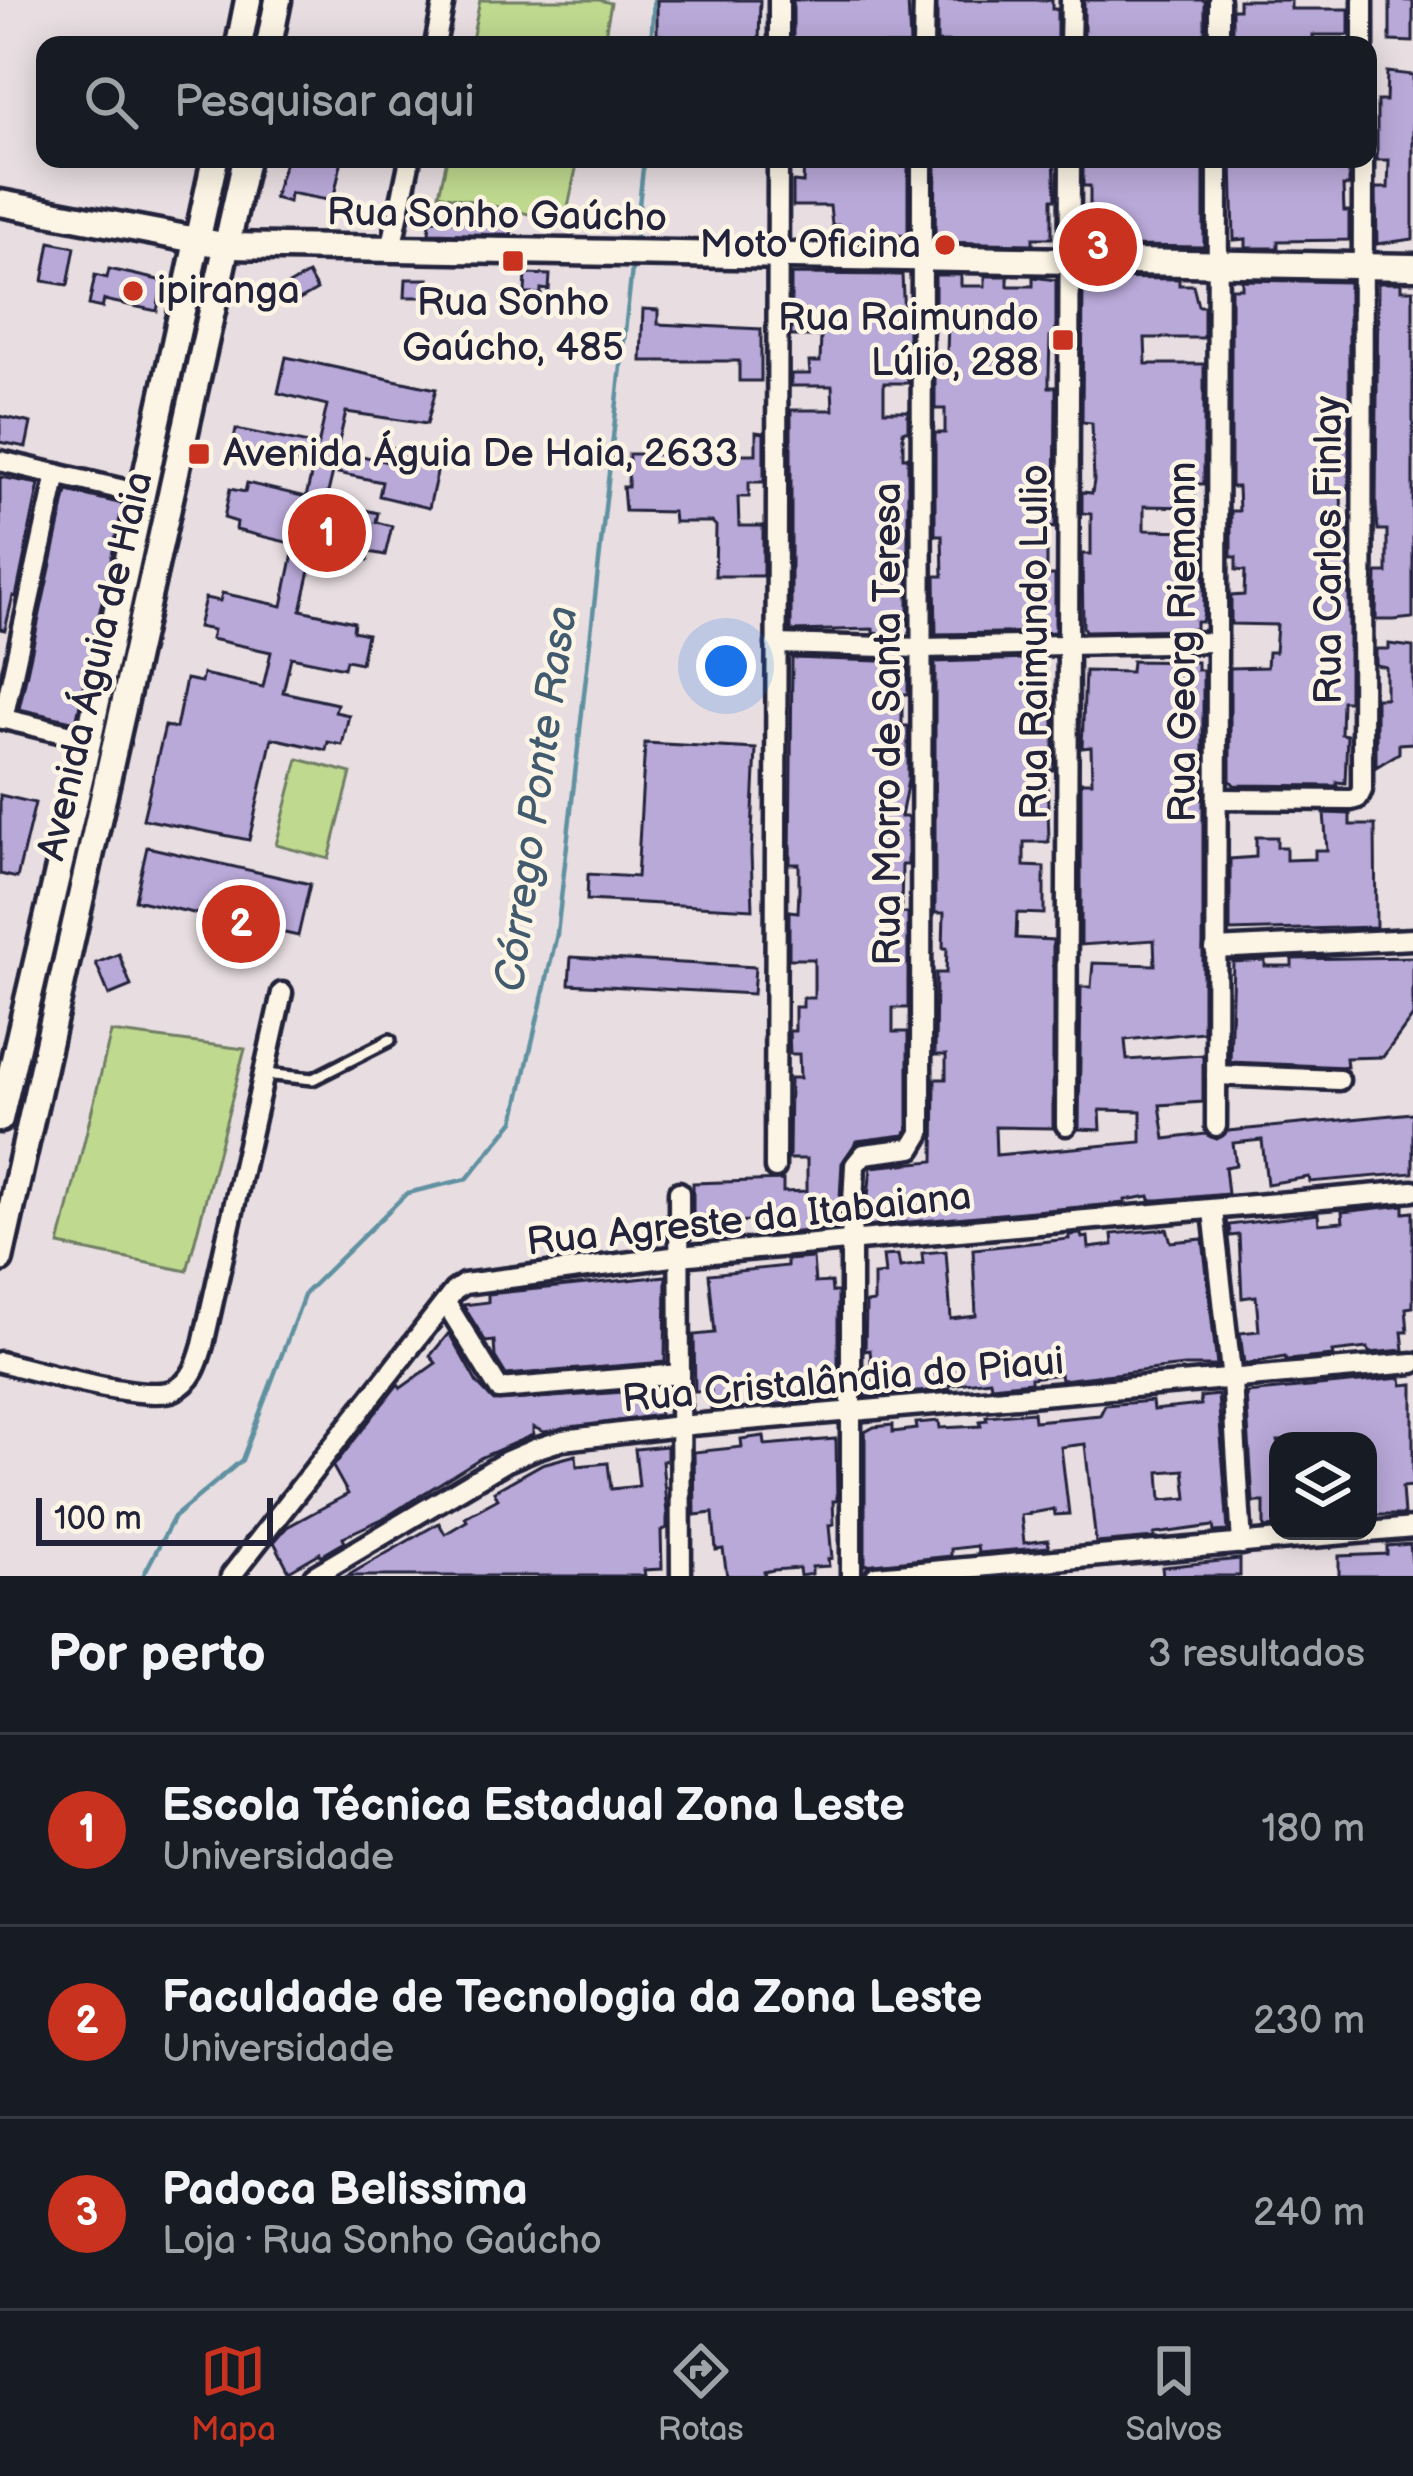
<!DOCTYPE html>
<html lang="pt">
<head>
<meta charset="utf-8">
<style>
	:root { --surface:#171b24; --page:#20242c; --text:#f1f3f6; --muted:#9ea1a6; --line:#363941; --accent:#c8321e }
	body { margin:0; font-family:"Balsamiq Sans",sans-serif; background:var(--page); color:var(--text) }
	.controls { position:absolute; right:36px; bottom:36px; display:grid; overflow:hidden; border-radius:24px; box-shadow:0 6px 30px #0003 }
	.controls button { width:108px; height:108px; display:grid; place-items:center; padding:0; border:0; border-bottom:3px solid var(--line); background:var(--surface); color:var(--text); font:60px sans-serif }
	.scale { position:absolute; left:36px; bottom:30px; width:237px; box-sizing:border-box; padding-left:12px; border:6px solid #22223b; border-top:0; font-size:33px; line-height:42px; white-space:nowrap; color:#22223b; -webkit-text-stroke:9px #fcf5e5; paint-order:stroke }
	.you { position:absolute; left:726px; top:666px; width:42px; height:42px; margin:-30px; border:9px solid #fff; border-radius:50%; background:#1a73e8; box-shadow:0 0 0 18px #1a73e833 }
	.badge { display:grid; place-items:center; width:78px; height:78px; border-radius:50%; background:var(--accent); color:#fff; font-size:39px; font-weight:700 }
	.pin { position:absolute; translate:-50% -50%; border:6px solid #fff; box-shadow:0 3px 12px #0006 }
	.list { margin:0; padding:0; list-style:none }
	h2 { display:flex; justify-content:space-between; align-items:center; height:156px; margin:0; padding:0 48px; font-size:51px }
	h2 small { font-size:39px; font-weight:400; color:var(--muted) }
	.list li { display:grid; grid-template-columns:78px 1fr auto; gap:36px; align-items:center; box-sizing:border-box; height:192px; padding:0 48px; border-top:3px solid var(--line) }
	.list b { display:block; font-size:45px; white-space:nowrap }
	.list p { margin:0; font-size:39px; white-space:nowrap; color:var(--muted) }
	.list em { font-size:39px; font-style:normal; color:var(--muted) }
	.icon { flex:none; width:66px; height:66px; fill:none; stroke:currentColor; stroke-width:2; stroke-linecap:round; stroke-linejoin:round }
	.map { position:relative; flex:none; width:1413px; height:1576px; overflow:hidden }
	.search { position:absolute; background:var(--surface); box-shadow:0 6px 30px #0003; left:36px; right:36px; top:36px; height:132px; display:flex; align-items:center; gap:30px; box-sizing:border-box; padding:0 42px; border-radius:24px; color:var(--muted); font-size:45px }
	.sheet { height:732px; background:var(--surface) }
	nav { display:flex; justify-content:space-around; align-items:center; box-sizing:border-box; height:168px; border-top:3px solid var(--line); background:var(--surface); font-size:33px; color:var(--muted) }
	nav a { display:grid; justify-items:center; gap:6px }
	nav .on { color:var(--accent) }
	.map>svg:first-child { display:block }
	.green { fill:#bfd98f; stroke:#707e65; stroke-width:3 }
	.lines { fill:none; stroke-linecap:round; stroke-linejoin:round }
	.stream { stroke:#6091a1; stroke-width:4.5 }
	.building { fill:#b9a9d9; stroke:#22223b; stroke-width:3; fill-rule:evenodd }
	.lane-casing { stroke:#22223b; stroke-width:18 }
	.street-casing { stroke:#22223b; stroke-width:27 }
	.secondary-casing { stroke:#22223b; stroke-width:33 }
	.lane { stroke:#fcf5e5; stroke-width:9 }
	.street { stroke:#fcf5e5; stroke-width:18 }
	.secondary { stroke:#fcf5e5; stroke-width:24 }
	.poi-dot { fill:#c8321e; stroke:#fcf5e5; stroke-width:4.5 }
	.labels { text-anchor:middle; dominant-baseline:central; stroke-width:9; stroke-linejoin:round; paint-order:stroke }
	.street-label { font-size:39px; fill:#22223b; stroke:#fcf5e5 }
	.poi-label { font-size:39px; fill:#22223b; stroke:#fcf5e5; text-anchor:end }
	.water-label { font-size:42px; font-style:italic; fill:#415a6e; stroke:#fcf5e5 }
</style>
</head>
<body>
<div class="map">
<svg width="1413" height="1576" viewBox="0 0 1413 1576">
	<rect width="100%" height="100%" fill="#e8dee1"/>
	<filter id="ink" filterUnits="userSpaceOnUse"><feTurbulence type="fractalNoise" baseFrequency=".00833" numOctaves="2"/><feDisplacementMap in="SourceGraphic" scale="24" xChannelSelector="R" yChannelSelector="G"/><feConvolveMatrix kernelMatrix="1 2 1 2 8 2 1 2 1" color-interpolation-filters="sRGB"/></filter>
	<g filter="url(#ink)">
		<g class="green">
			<path d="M480 0H599L611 3 603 45H471Z"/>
			<path d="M447 159H578L565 222 439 194Z"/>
			<path d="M298 759 351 773 329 859 276 845Z"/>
			<path d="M111 1032 245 1049 187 1271 59 1245Z"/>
		</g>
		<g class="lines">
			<g class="stream">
				<path d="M651 45 654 0"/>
				<path d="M635 243 644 159"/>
				<path d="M143 1576 174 1517 242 1460 305 1293 407 1193 467 1179 514 1121 557 934 633 260"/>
			</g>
		</g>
		<g class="building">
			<path d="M657 0H760L759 45H661V35H657Z"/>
			<path d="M793 0H908L910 45H793Z"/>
			<path d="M937 0H1052V9H1057V45L937 42Z"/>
			<path d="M1084 0H1205V45H1136V41L1084 45Z"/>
			<path d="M1239 0H1291V9H1349V35H1313V45H1232V9H1239Z"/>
			<path d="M1390 0 1413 1V42L1390 41Z"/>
			<path d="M1387 72 1413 75V239L1377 244 1376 188H1388L1389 160H1377V101H1386Z"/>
			<path d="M286 159H342L333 201 290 193 289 202 274 198Z"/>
			<path d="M804 159H908V235H885V241L839 240V225H832L830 206H793V182L803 183Z"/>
			<path d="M936 159H1054L1056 199H1052V238H1033V244L935 242Z"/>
			<path d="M1083 159H1093V163L1204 159V247L1133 246V238L1094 237 1090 234V186H1083Z"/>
			<path d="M1232 159H1334V163H1349V186H1343L1344 211H1349V240L1278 241V248H1246V239L1234 240Z"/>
			<path d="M441 219 512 225 511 235 429 233 430 221Z"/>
			<path d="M50 242 75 247 68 285 43 281Z"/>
			<path d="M109 269 163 281 157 311 104 300 102 308 89 305 95 275 107 278Z"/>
			<path d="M308 274 317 290 296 302 287 286Z"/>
			<path d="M526 274 550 275 549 290 541 289V294H525Z"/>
			<path d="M791 274 902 275 904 317H908V383H884V411H908V431H903V457H908V624H898V634L873 633V629L791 631V410H833L832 386H791V374H810L809 362H820L821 336H791Z"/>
			<path d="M935 275H961V286H985V276H1008V286H1033V277L1056 280V338L1050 337 1049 375V387H1056L1055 528 1047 527V575H1055V632L936 634 935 576H943L942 535H935V433H945V409H935V354L947 352 948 324H935Z"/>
			<path d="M1083 278 1179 279V285H1193L1198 306H1204V338H1145L1146 364H1204V484H1194V507L1144 506V530L1196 531V537H1204V612L1202 622H1196V629L1085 631 1083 627 1082 554H1091V514L1082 513V492L1092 493 1094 481 1092 423 1082 422Z"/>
			<path d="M406 279H429L428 297H405Z"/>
			<path d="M1242 280 1349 282V489H1341L1342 531H1349V701H1342L1341 734 1347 735 1345 783 1337 782V786L1234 785 1230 780V668L1267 667 1268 652H1275L1277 625 1231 624V596L1244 595 1245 571 1236 570V557H1231V511H1239L1238 487H1231V288H1242Z"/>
			<path d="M1378 283H1401V290H1413V618L1394 620H1376L1377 573H1387V530H1378L1376 506Z"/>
			<path d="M643 309 658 310V324L761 329V381H739V361H641Z"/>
			<path d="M286 357 436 389 427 424 346 412 337 450 387 462 390 447 440 459 429 508 379 496 382 482 333 472 326 501 378 513 376 522 392 526 385 555 369 552 368 560 315 548 301 610 354 622 353 631 367 634 361 663 346 660 344 668 291 657 283 692 337 704 335 712 349 715 342 745 328 742 326 750 272 738 249 840 143 819 165 726 176 728 186 679 201 682 203 674 263 687 271 652 211 639 213 630 198 627 205 598 220 601 222 593 282 606 295 544 236 530 237 522 224 518 230 489 245 492 247 483 306 497 313 467 232 448 236 429 318 446 327 405 278 393Z"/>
			<path d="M0 416 31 423 26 447 0 442Z"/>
			<path d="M756 432 764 433V482H749V497H738L739 526H763V576H715L716 526 712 522H674L673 512 625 511 623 487H628L629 454H756Z"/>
			<path d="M0 477 39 484 16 597 13 596 5 630 0 629Z"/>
			<path d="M67 491 123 504 76 722 19 709Z"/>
			<path d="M1389 644 1413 647V743L1399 744V753L1376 767V698H1386V667L1376 665V649H1389Z"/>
			<path d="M792 658 908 662V694H902V726H908V780L901 817H908V865H902L901 913H908V1008H893V1032H908V1129L904 1135 857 1141 842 1163 839 1215 821 1213 822 1230 762 1235V1220L736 1222V1228L693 1231V1183L783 1180V1192L807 1191V1159H789L790 1078H800L799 1054H790L789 1031H795V1007H803V998H814V959H789V911L798 912 799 890V864H790Z"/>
			<path d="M1032 659V675L1045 676V705H1054V770H1047L1049 842H1024V866L1044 867V914L1017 913 1016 938 1053 940V1128L995 1127 996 1155 1141 1142V1111L1100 1110 1101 1130 1079 1129 1081 987H1091L1093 963 1155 965 1154 940 1081 945V782H1092L1091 747 1082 748 1085 671 1131 672 1132 661 1197 662V670H1203V1032L1125 1040 1127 1060 1203 1055V1102L1160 1105 1165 1139 1205 1134 1217 1139 1228 1131 1413 1113V1173L1310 1182 1309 1177 1267 1184 1262 1140 1233 1143 1236 1165 1225 1167 1228 1194 1159 1200H1150L1149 1196 1125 1200V1203L865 1226 871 1167 934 1161 935 1079H946V1055H935L936 973H946L947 948H943L944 913H935V662Z"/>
			<path d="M645 743 756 749 751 853 753 909 587 900 588 874 637 877Z"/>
			<path d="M0 795 35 803 17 878 0 874Z"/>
			<path d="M1324 813 1350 814V825H1375L1376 927 1230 931V859L1256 857V837H1277V847H1286V860L1315 859V850H1327Z"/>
			<path d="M147 847 310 884 298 936 135 900Z"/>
			<path d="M119 954 131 986 109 995 96 963Z"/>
			<path d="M571 957 755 967 753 994 569 984Z"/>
			<path d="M1413 957V1016L1383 1057 1346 1058 1347 1067 1230 1062 1233 962 1265 960V966H1292V959Z"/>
			<path d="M1404 1205V1213L1413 1212V1307L1406 1308 1408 1332H1402L1404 1350 1369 1353 1368 1348 1332 1352 1333 1356 1286 1360 1285 1357 1244 1364 1240 1333 1259 1331 1256 1296 1242 1298 1239 1235 1230 1236 1229 1225 1318 1214 1319 1224 1343 1222 1342 1212Z"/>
			<path d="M1167 1229 1171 1242 1203 1239 1217 1366H1184L1061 1380 1060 1374 1031 1378V1382L991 1386 990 1380 949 1385 950 1389 865 1397V1382L873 1381 870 1350 865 1351 866 1303 874 1302V1275L885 1274 883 1256 898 1255 900 1267 923 1264 922 1253 946 1251 951 1319 976 1316 973 1249 1069 1239V1235L1081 1234 1082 1238 1088 1237 1089 1248 1113 1245 1112 1234Z"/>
			<path d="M813 1258 815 1283 831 1282 832 1292H838V1399L769 1405 767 1384 737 1387 739 1407 711 1410V1391H695L694 1335 715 1333 709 1274 787 1266V1260Z"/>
			<path d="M666 1276 665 1362 506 1375 495 1357 494 1341 486 1342 463 1305 488 1302V1294Z"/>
			<path d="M449 1333 477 1383 494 1401 667 1389V1394H659V1415L544 1432 533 1427V1435L482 1457 386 1517 343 1537 345 1542 321 1556 320 1553 289 1571 274 1542 287 1527 348 1494 333 1467 398 1384 401 1388 436 1363 430 1356Z"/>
			<path d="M1401 1378 1402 1385 1413 1384V1486L1402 1487 1404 1515H1368V1441H1278V1527L1264 1528V1502H1253L1246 1393Z"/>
			<path d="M1218 1395 1228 1531 1214 1532 1213 1526 1154 1534V1538L1096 1543 1085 1444 1061 1447 1069 1514 1055 1515 1054 1509 1021 1515 1024 1543 1048 1540 1049 1547 978 1553 977 1546 951 1549V1556L865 1565V1432L874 1427 893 1425V1432L917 1429 916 1423 939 1421 940 1428 981 1426 980 1421 987 1420 986 1416 1033 1412 1034 1421 1100 1415 1105 1405 1152 1401 1153 1410 1201 1405 1200 1397ZM1184 1470 1187 1498 1161 1500 1159 1472Z"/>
			<path d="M764 1436 765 1445 836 1439 837 1501H833L834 1524 829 1525 832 1558 828 1559 829 1566 812 1567V1574L800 1576 799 1568 773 1570 764 1572 765 1576H727L723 1549 716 1550 713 1513 695 1515 694 1452 742 1447 741 1439Z"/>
			<path d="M667 1446V1460L662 1461 667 1514V1528L661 1531 662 1569 644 1570 645 1576H347L439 1523 445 1534 467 1521 465 1517 498 1499 494 1491 542 1464 576 1455 577 1466 608 1463 611 1489 639 1486 635 1449Z"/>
			<path d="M1410 1544 1413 1576H1339V1556L1387 1554V1546Z"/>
			<path d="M1240 1559V1576H1163L1162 1567Z"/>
		</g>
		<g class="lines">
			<g class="lane-casing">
				<path id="lane" d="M264 1074 313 1079 390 1040"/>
			</g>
			<g class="street-casing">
				<g id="street">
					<path d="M1363 0V45"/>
					<path d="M435 45 444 0"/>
					<path d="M779 45V0"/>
					<path d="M923 45 924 0"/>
					<path d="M1070 45 1071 0"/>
					<path d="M1219 45V0"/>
					<path d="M391 250 410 159"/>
					<path d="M0 461 141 494"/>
					<path d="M776 644 922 648 1216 642"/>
					<path d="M0 718 89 739"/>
					<path d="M3 719 57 474"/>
					<path d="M1216 799 1351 800 1358 798 1362 790 1363 159"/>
					<path d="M1215 949 1413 939"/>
					<path d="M1216 1075 1339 1080"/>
					<path d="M1066 1125 1070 159"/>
					<path d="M1216 1126 1218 159"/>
					<path d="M775 1168 778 159"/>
					<path d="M679 1192 681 1576"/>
					<path d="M1213 1211 1232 1381 1242 1544"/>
					<path d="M446 1303 499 1389 680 1374"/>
					<path d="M0 1362C35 1370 145 1403 174 1390 192 1382 198 1363 203 1345L282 993"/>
					<path d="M231 1576 454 1291 464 1284 679 1256 1413 1191"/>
					<path d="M314 1576 507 1461 535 1449 563 1440 679 1426 1413 1363"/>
					<path d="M851 1576V1240L855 1165 864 1154 912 1148 921 1133 922 159"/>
					<path d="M876 1576 1413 1528"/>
				</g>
			</g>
			<g class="secondary-casing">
				<g id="secondary">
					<path d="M239 45 248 0"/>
					<path d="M269 45 278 0"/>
					<path d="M0 203 228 246 1413 267"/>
					<path d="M0 1119 82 770 215 159"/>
					<path d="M0 1259 246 159"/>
				</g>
			</g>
			<use href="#lane" class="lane"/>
			<use href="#street" class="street"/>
			<use href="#secondary" class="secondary"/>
		</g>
	</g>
	<g class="poi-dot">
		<circle cx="945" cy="245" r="12"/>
		<rect x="501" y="249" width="24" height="24" rx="6"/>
		<circle cx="133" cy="291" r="12"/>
		<rect x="1051" y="328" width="24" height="24" rx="6"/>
		<rect x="187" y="442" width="24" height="24" rx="6"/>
	</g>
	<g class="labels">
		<g class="street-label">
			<text transform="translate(497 216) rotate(1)">Rua Sonho Gaúcho</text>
			<text transform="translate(1329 550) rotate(-90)">Rua Carlos Finlay</text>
			<text transform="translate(1035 642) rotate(-90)">Rua Raimundo Lulio</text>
			<text transform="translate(1183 642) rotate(-90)">Rua Georg Riemann</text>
			<text transform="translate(96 666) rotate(-77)">Avenida Águia de Haia</text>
			<text transform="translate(888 724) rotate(-90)">Rua Morro de Santa Teresa</text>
			<text transform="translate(749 1220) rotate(-6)">Rua Agreste da Itabaiana</text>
			<text transform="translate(843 1381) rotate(-5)">Rua Cristalândia do Piaui</text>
		</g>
		<g class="poi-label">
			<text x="921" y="245">Moto Oficina</text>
			<text x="157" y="291" text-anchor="start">ipiranga</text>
			<text x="513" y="303" text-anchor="middle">Rua Sonho<tspan x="513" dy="45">Gaúcho, 485</tspan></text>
			<text x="1039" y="318">Rua Raimundo<tspan x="1039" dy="45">Lúlio, 288</tspan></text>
			<text x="223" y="454" text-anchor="start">Avenida Águia De Haia, 2633</text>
		</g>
		<g class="water-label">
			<text transform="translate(537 799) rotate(-82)">Córrego Ponte Rasa</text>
		</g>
	</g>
</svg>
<div class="controls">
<button><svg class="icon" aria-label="layers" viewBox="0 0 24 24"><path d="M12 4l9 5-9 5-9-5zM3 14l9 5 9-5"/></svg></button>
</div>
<div class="scale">100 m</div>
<div class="you"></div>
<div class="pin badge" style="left:327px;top:533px">1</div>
<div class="pin badge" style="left:241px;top:924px">2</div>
<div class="pin badge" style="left:1098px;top:247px">3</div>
<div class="search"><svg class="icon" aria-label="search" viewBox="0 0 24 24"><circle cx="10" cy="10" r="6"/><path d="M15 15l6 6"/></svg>Pesquisar aqui</div>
</div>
<section class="sheet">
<h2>Por perto<small>3 resultados</small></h2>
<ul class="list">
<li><span class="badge">1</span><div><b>Escola Técnica Estadual Zona Leste</b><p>Universidade</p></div><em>180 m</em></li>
<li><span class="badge">2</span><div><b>Faculdade de Tecnologia da Zona Leste</b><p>Universidade</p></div><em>230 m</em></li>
<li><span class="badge">3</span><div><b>Padoca Belissima</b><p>Loja · Rua Sonho Gaúcho</p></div><em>240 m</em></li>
</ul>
</section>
<nav>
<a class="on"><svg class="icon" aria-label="map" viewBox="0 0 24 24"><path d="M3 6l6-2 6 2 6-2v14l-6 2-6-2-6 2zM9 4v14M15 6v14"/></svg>Mapa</a>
<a><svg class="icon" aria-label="directions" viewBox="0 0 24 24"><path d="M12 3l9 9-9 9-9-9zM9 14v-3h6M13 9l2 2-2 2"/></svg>Rotas</a>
<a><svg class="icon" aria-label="saved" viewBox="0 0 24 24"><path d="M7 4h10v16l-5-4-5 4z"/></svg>Salvos</a>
</nav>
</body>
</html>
